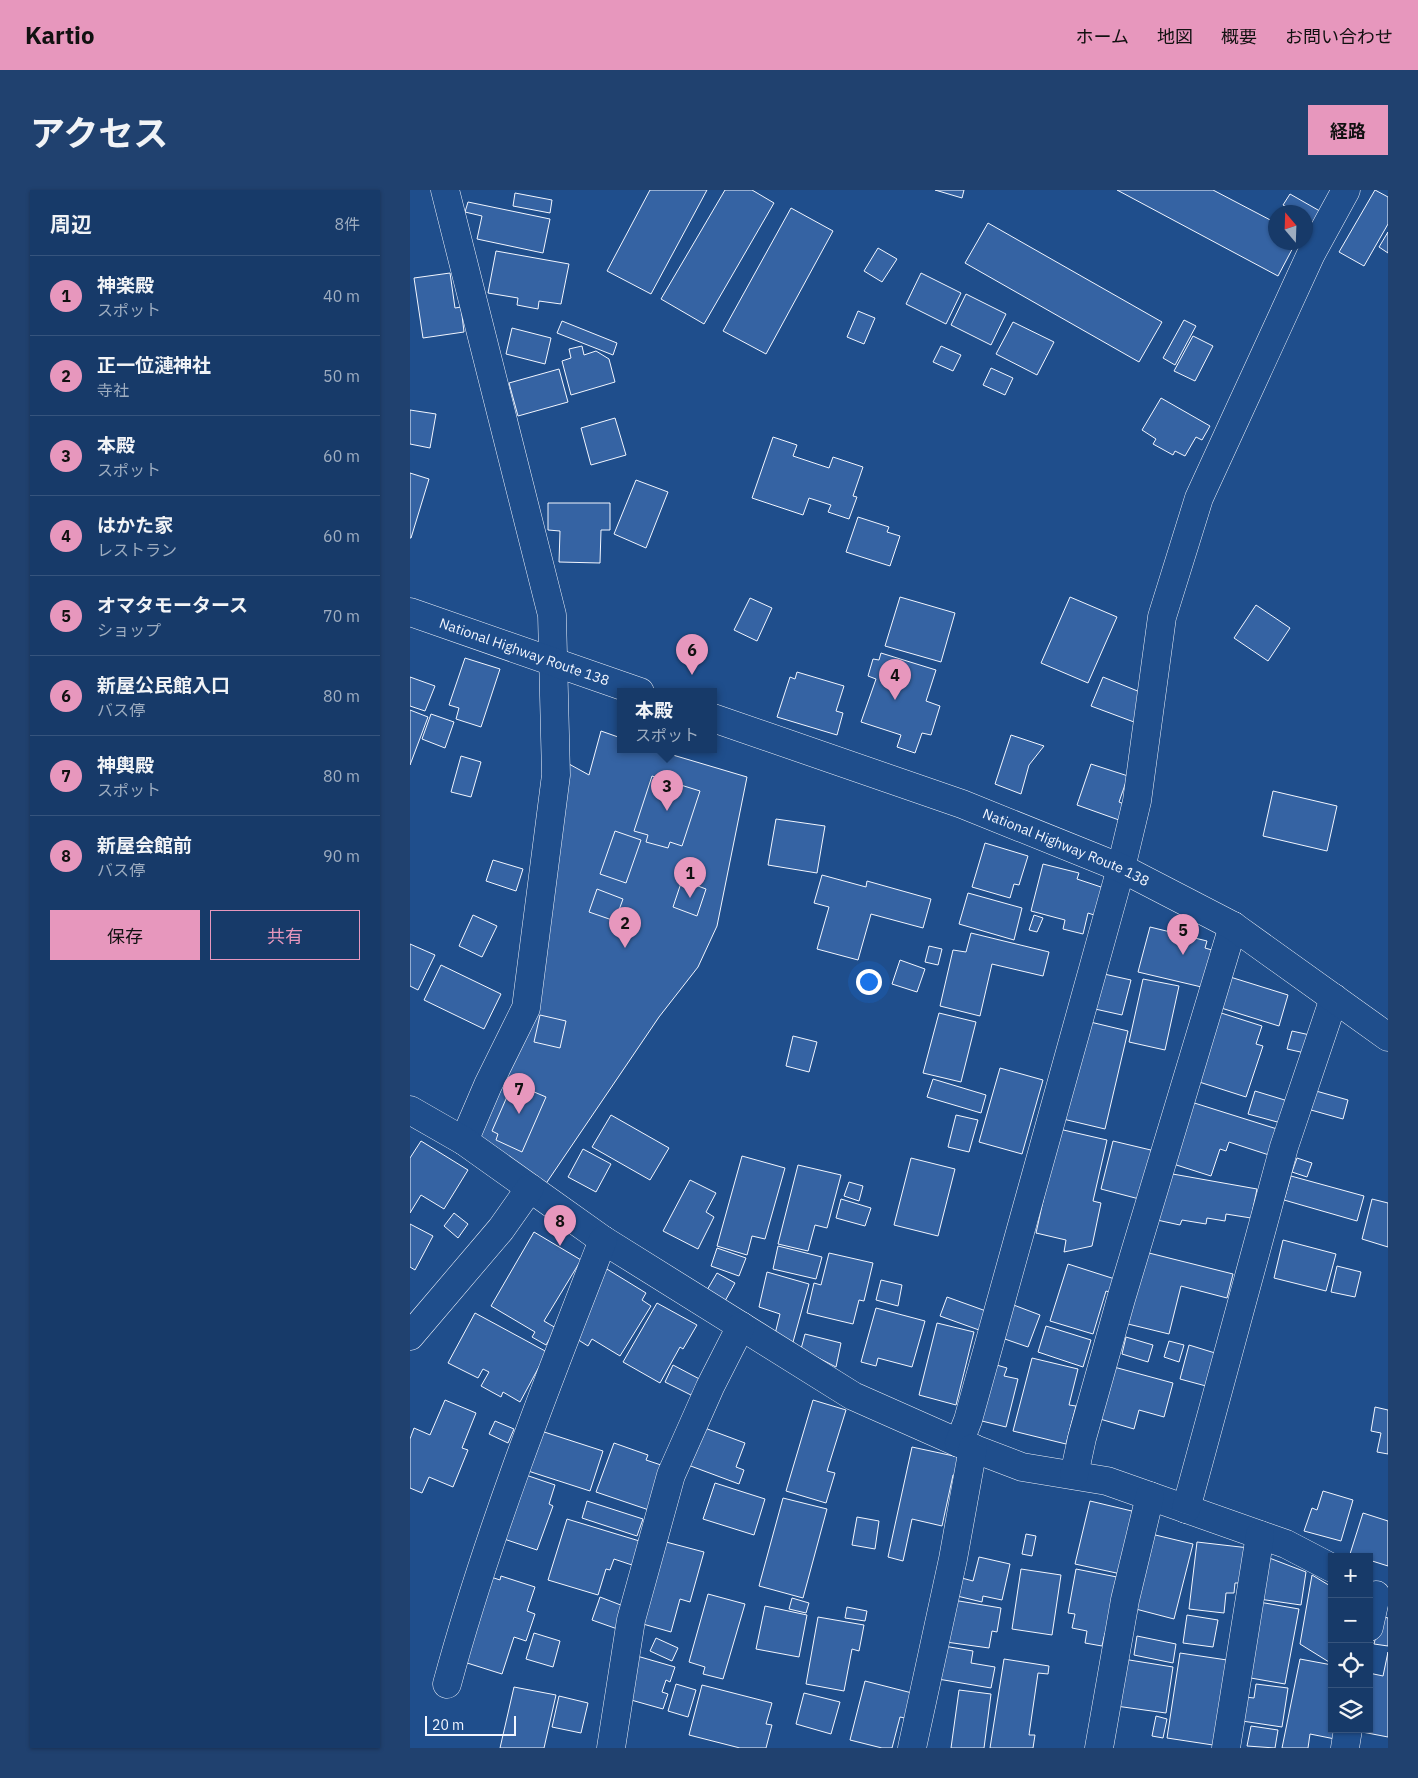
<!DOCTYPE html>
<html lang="ja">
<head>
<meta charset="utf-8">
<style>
	:root { --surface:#173a69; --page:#20416f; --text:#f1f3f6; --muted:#9eadc0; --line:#36547d; --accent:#e797bd }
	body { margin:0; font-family:"IBM Plex Sans","Noto Sans JP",sans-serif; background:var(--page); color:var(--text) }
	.controls { position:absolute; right:15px; bottom:15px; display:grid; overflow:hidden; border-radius:0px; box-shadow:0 1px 4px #0004 }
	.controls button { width:45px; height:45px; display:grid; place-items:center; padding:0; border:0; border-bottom:1px solid var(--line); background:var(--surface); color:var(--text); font:25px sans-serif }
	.compass { position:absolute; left:858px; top:15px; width:45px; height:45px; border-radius:50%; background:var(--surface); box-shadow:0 1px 4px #0004; rotate:341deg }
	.scale { position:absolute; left:15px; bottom:12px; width:91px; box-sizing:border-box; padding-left:5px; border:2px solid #f2f6ff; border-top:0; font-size:14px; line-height:18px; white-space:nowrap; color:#f2f6ff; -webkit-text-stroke:4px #1f4e8c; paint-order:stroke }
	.you { position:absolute; left:458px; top:791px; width:18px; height:18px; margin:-12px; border:4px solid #fff; border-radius:50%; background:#1a73e8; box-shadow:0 0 0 8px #1a73e833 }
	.badge { display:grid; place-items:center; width:32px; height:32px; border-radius:50%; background:var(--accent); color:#111; font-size:16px; font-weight:700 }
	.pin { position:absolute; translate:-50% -41px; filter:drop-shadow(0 1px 2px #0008) }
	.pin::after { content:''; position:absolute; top:26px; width:18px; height:15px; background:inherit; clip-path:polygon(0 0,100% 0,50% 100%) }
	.popup { position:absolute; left:207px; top:498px; width:100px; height:65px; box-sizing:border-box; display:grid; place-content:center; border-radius:0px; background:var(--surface); filter:drop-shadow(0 1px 4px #0005); font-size:16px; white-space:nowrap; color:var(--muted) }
	.popup b { font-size:19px; color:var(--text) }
	.popup::after { content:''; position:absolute; left:50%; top:100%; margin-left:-10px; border:10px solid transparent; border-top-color:var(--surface) }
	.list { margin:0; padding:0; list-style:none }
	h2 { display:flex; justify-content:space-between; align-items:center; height:65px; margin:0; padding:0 20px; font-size:21px }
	h2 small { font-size:16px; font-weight:400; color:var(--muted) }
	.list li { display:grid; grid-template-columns:32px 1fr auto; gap:15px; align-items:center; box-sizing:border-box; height:80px; padding:0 20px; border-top:1px solid var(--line) }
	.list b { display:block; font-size:19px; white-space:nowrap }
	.list p { margin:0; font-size:16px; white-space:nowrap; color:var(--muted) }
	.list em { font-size:16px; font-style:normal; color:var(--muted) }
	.actions { display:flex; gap:10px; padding:15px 20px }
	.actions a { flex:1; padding:11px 0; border:1px solid var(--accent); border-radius:0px; text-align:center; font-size:18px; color:var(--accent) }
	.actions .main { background:var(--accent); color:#111 }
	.icon { flex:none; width:28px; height:28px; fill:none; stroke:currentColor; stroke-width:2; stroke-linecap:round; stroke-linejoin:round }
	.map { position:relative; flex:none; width:978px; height:1558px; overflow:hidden; border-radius:0px }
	header { display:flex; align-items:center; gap:30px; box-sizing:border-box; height:70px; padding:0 25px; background:var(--accent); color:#111 }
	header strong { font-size:24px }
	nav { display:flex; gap:28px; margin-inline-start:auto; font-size:18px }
	.intro { display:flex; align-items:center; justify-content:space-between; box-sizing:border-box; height:120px; padding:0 30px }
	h1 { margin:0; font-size:35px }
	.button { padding:12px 22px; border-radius:0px; background:var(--accent); color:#111; font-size:18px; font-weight:700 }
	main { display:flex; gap:30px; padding:0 30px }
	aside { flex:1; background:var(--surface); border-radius:0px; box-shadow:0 1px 4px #0004 }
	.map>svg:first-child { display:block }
	.building { fill:#3563a3; stroke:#f2f6ff }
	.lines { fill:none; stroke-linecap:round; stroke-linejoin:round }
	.minor-casing { stroke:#f2f6ff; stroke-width:29 }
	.highway-casing { stroke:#f2f6ff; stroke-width:29 }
	.minor { stroke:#1f4e8c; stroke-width:28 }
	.highway { stroke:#1f4e8c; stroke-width:28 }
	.labels { text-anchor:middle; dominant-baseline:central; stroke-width:4; stroke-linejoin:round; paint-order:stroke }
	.street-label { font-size:14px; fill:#f2f6ff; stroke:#1f4e8c }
</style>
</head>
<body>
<header>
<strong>Kartio</strong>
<nav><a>ホーム</a><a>地図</a><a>概要</a><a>お問い合わせ</a></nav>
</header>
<div class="intro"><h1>アクセス</h1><a class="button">経路</a></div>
<main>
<aside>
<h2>周辺<small>8件</small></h2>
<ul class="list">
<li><span class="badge">1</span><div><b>神楽殿</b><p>スポット</p></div><em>40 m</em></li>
<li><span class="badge">2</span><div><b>正一位漣神社</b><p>寺社</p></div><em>50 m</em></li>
<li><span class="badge">3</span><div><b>本殿</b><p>スポット</p></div><em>60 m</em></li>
<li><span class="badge">4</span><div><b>はかた家</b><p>レストラン</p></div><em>60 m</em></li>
<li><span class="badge">5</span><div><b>オマタモータース</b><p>ショップ</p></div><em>70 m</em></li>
<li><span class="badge">6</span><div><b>新屋公民館入口</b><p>バス停</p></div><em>80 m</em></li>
<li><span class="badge">7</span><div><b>神輿殿</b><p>スポット</p></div><em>80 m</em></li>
<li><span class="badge">8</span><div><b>新屋会館前</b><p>バス停</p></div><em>90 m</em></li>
</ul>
<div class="actions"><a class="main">保存</a><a>共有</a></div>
</aside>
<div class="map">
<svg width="978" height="1558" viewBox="0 0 978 1558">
	<rect width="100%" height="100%" fill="#1f4e8c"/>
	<g class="building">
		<path d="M240 0H297L241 104 197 81Z"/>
		<path d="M315 0H342L364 13 294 134 251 109Z"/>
		<path d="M525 0H554L552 8Z"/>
		<path d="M707 0H803L866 33V52H886L868 86Z"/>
		<path d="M965 0 978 7V34L954 76 929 62Z"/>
		<path d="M105 3 142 10 140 23 103 16Z"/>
		<path d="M880 4 915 24 908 36 896 28V22H886L873 15Z"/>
		<path d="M58 12 140 29 133 63 67 49 72 26 55 22Z"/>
		<path d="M381 18 423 41 356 164 313 141Z"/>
		<path d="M578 33 752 132 729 172 555 73Z"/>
		<path d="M978 42V63L969 57Z"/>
		<path d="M468 58 487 69 472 92 454 81Z"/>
		<path d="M86 61 159 74 151 114 129 111 128 119 107 115 108 108 78 103Z"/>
		<path d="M40 83 45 118 51 117 54 142 13 148 4 88Z"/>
		<path d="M511 83 551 103 536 134 496 114Z"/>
		<path d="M556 104 596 124 581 155 541 135Z"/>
		<path d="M448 121 465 128 454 154 437 147Z"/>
		<path d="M774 130 786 136 765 175 753 168Z"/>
		<path d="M152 131 207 153 203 165 147 143Z"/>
		<path d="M603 132 644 152 627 185 586 164Z"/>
		<path d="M102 138 141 148 135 174 96 164Z"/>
		<path d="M783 146 803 156 785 191 764 181Z"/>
		<path d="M172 156 174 165 186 161 199 169 205 192 161 205 152 171 161 168 159 159Z"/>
		<path d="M531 156 551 165 543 181 523 172Z"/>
		<path d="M581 178 603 188 595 205 573 195Z"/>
		<path d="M149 179 158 212 108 226 99 193Z"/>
		<path d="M751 208 800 236 792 250 786 247 775 266 765 261 763 265 743 254 746 249 732 240Z"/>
		<path d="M0 220 26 224 20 258 0 254Z"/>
		<path d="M205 228 216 265 181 275 171 238Z"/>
		<path d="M363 247 387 255 383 266 419 278 423 267 453 277 443 306 447 307 439 329 418 322 421 315 399 308 393 325 342 308Z"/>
		<path d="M0 283 19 289 1 348H0Z"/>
		<path d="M226 290 258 302 236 358 204 344Z"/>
		<path d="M138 313H200V340H191L190 373 149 372 150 341 138 340Z"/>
		<path d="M448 327 479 337 477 342 490 346 480 376 436 362Z"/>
		<path d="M490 407 545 423 531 472 475 456Z"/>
		<path d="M660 407 707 427 678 493 631 473Z"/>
		<path d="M340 408 362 418 347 451 324 440Z"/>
		<path d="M846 415 880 438 858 471 824 448Z"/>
		<path d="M471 463 526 480 516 511 530 516 521 545 512 543 505 563 487 557 491 545 451 532 466 489 458 486 463 469 469 470Z"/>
		<path d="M55 468 90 479 71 537 46 529 49 518 39 515Z"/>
		<path d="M387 482 434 496 426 521 433 523 427 545 367 527 380 487 385 489Z"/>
		<path d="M0 487 25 496 15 521 0 516Z"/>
		<path d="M693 487 735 504 724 532 681 516Z"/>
		<path d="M0 520 18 527 0 575Z"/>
		<path d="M21 524 44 532 35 558 12 549Z"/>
		<path d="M191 541 211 548V560H246L337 587 307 736 288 777 249 827 135 995 67 946 87 896 159 574 179 585Z"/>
		<path d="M601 545 634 556 619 575 611 604 585 594Z"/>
		<path d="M51 566 71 572 61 607 41 602Z"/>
		<path d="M681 574 718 586 709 612 714 614 709 630 667 615Z"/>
		<path d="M242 586 290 601 272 656 260 652 258 658 236 652 238 645 224 641Z"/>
		<path d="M863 601 927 616 917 661 853 646Z"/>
		<path d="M366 629 415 636 407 683 358 675Z"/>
		<path d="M205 641 231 650 216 693 190 684Z"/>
		<path d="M575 653 618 666 609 695 604 694 600 708 562 697Z"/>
		<path d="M83 670 113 679 106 701 76 691Z"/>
		<path d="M633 674 669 683 667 689 694 698 687 726 678 723 673 744 653 739 655 730 621 721Z"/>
		<path d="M412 685 456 697 457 691 521 709 513 738 461 724 448 770 407 759 419 717 404 713Z"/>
		<path d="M272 690 296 699 287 726 263 717Z"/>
		<path d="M187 699 213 709 205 731 179 722Z"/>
		<path d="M558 703 612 718 604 750 549 734Z"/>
		<path d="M63 725 87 736 72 767 49 756Z"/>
		<path d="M624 725 633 728 627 742 619 740Z"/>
		<path d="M740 737 797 751 795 758 809 762 800 799 728 782Z"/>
		<path d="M561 743 639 762 633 786 582 774 570 826 530 816 543 760 556 762Z"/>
		<path d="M0 754 25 765 8 800 0 796Z"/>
		<path d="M519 756 532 759 528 775 515 772Z"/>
		<path d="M490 770 515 779 507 802 482 794Z"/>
		<path d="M31 775 91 804 74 839 14 810Z"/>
		<path d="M694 784 721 790 712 825 685 819Z"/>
		<path d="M817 786 878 805 869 836 808 817Z"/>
		<path d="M733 789 769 796 755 860 719 852Z"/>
		<path d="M805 821 852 836 846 854 853 856 836 907 783 890Z"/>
		<path d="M529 823 566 832 551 892 513 883Z"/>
		<path d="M130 825 156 831 150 858 124 852Z"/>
		<path d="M676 831 718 841 695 939 653 929Z"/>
		<path d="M882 841 900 845 895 863 877 859Z"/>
		<path d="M383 846 407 852 399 882 376 876Z"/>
		<path d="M590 878 633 890 612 964 569 952Z"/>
		<path d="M523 889 576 905 571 923 517 907Z"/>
		<path d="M103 893 136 907 112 962 86 950 88 944 82 941Z"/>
		<path d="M845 901 878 911 871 933 838 924Z"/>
		<path d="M906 901 938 910 933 929 901 920Z"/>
		<path d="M778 911 867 939 859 965 819 952 816 961 810 959 801 986 757 972Z"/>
		<path d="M201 925 259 958 240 990 182 957Z"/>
		<path d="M546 925 568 930 559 962 538 957Z"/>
		<path d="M649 939 697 950 683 1011 691 1013 682 1056 654 1062 656 1050 626 1043Z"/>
		<path d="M11 951 58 980 34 1019 11 1005 0 1023V968Z"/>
		<path d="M703 951 745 961 733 1010 691 999Z"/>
		<path d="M173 959 201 974 186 1002 158 987Z"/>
		<path d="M332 966 375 978 355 1049 342 1046 337 1065 307 1056Z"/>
		<path d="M501 968 545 979 528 1046 484 1035Z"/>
		<path d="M887 968 902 973 897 987 882 982Z"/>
		<path d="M388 975 431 985 417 1038 405 1035 398 1061 368 1054Z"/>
		<path d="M757 983 847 999 841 1028 816 1024 815 1031 797 1028 796 1034 772 1030 770 1035 747 1030Z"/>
		<path d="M881 986 954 1006 947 1031 874 1010Z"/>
		<path d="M280 990 306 1003 296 1022 304 1027 288 1059 253 1041Z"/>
		<path d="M439 992 453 996 449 1011 434 1006Z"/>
		<path d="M431 1009 461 1018 455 1036 426 1028Z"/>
		<path d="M962 1009 978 1013V1057L952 1049Z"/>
		<path d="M44 1023 58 1034 48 1048 34 1036Z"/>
		<path d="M0 1034 23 1046 5 1080 0 1077Z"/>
		<path d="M124 1042 171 1070 134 1131 146 1138 136 1155 122 1147 125 1142 81 1116Z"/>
		<path d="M873 1050 926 1064 916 1101 864 1088Z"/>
		<path d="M368 1056 412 1067 406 1089 363 1079Z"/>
		<path d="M307 1058 336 1068 329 1086 301 1076Z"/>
		<path d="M735 1062 823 1084 817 1108 771 1096 759 1144 718 1134Z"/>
		<path d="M419 1063 463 1073 454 1111 449 1110 443 1134 397 1123 404 1093 411 1095Z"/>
		<path d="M658 1074 711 1091 707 1105 696 1101 683 1144 640 1131Z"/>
		<path d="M192 1076 236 1103 232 1110 241 1116 210 1166 182 1149 178 1156 162 1146Z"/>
		<path d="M927 1076 951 1082 945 1107 921 1102Z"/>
		<path d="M357 1082 399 1094 383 1152 365 1144 370 1124 349 1117Z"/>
		<path d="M307 1083 325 1093 315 1111 297 1100Z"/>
		<path d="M471 1090 492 1095 488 1116 466 1110Z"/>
		<path d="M537 1107 576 1121 569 1140 530 1126Z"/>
		<path d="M247 1113 287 1135 273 1159 270 1157 250 1193 213 1172Z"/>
		<path d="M601 1114 630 1125 618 1157 589 1147Z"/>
		<path d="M466 1118 515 1131 502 1177 468 1168 466 1176 451 1172Z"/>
		<path d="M65 1123 137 1162 110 1212 93 1202 91 1207 71 1196 79 1182 73 1179 68 1188 38 1173Z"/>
		<path d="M527 1133 564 1142 546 1215 509 1205Z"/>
		<path d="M636 1136 681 1150 673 1177 628 1162Z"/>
		<path d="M395 1144 431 1153 426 1177 391 1159Z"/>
		<path d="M716 1147 743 1155 738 1172 712 1164Z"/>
		<path d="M759 1151 774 1155 769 1172 754 1167Z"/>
		<path d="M779 1155 805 1163 796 1196 770 1189Z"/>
		<path d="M622 1168 668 1179 659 1215 666 1216 656 1254 603 1241Z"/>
		<path d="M583 1174 597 1178 594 1186 608 1189 596 1237 568 1230Z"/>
		<path d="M263 1175 297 1193 289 1209 255 1192Z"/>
		<path d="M704 1177 763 1193 754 1227 729 1220 724 1239 690 1229Z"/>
		<path d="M35 1210 66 1223 52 1258 58 1260 43 1297 19 1287 12 1303 0 1298V1249L4 1238 20 1245Z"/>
		<path d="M403 1210 436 1220 417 1281 425 1283 416 1313 376 1301Z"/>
		<path d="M965 1217 978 1220V1264L967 1262 971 1243 961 1241Z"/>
		<path d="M85 1231 104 1239 98 1253 79 1244Z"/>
		<path d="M292 1237 335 1253 326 1277 334 1280 329 1294 278 1275Z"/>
		<path d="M128 1240 193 1261 180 1301 115 1280Z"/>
		<path d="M204 1253 238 1265 236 1270 254 1276 239 1320 186 1302Z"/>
		<path d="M502 1257 553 1268 549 1286 543 1285 532 1336 502 1329 493 1371 478 1367Z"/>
		<path d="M110 1283 145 1295 139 1314 143 1316 127 1360 88 1347Z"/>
		<path d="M305 1293 355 1309 344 1345 293 1329Z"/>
		<path d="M913 1301 943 1310 931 1351 894 1341 902 1318 907 1320Z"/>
		<path d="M373 1308 417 1319 393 1408 349 1396Z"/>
		<path d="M177 1311 233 1329 227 1346 172 1328Z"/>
		<path d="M680 1311 726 1322 711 1384 665 1374Z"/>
		<path d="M953 1323 978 1331V1376L959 1370V1367L940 1364Z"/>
		<path d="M447 1327 469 1331 465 1359 442 1355Z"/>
		<path d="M157 1329 236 1353 228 1377 204 1369 200 1380 196 1379 188 1405 138 1390Z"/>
		<path d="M737 1343 783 1354 764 1429 718 1417Z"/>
		<path d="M616 1344 626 1346 622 1366 612 1364Z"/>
		<path d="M256 1352 294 1362 280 1412 270 1409 261 1442 233 1434Z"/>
		<path d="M787 1352 839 1358 835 1393H825L824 1403H816L814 1423 779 1419Z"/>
		<path d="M854 1366 896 1382 891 1415 849 1409Z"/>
		<path d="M569 1367 600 1374 592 1410 573 1406 572 1412 543 1405 548 1387 563 1391Z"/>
		<path d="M611 1379 651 1385 642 1445 602 1439Z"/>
		<path d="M666 1379 712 1388 698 1443H695L692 1456 675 1453 677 1441 662 1438 665 1424 658 1423Z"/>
		<path d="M902 1385 922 1397V1469L919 1472 890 1454Z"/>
		<path d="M78 1386 90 1390 91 1386 125 1397 117 1421 125 1424 116 1451 104 1447 92 1484 54 1472Z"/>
		<path d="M298 1404 335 1414 313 1489 293 1484 295 1477 279 1472Z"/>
		<path d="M190 1407 221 1419 213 1441 182 1430Z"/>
		<path d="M382 1408 399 1413 396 1423 379 1419Z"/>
		<path d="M543 1410 591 1418 587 1442 582 1441 579 1458 536 1452Z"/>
		<path d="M849 1412 889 1419 875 1494 835 1487Z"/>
		<path d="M355 1416 397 1425 389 1467 346 1459Z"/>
		<path d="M437 1417 457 1421 455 1431 435 1428Z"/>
		<path d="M777 1425 808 1430 803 1457 773 1453Z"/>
		<path d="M971 1426 978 1428V1456L964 1454Z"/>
		<path d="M408 1427 454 1435 449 1461 442 1459 434 1501 396 1494Z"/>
		<path d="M124 1443 150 1451 143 1477 116 1469Z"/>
		<path d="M727 1446 766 1454 763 1473 724 1465Z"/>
		<path d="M246 1448 268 1458 262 1471 240 1461Z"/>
		<path d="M534 1456 563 1461 561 1473 585 1477 581 1498 528 1489Z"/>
		<path d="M978 1462V1547L947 1541 959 1539V1483L973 1486Z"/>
		<path d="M770 1463 817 1470 803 1555 757 1548Z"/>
		<path d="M227 1466 265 1477 260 1492 256 1490 252 1502 258 1504 253 1519 214 1508Z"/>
		<path d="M594 1469 639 1476 638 1484 628 1483 619 1545H625L623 1558H580Z"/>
		<path d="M713 1469 763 1477 756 1523 706 1516Z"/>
		<path d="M890 1469 922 1475V1539H932L930 1550 900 1544 898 1558H872Z"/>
		<path d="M455 1491 506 1504 499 1529 490 1527 482 1558H472L440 1550Z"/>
		<path d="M266 1494 286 1500 278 1527 258 1521Z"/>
		<path d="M846 1494 878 1498 872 1537 832 1531 835 1507 844 1508Z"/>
		<path d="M292 1495 362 1513 356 1534 362 1535 356 1558H330L279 1545Z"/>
		<path d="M104 1497 146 1505 134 1558H90Z"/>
		<path d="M549 1500 581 1504 574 1558H541Z"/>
		<path d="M394 1503 430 1512 421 1544 386 1534Z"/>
		<path d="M149 1506 178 1513 171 1543 142 1537Z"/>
		<path d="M746 1526 757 1529 753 1548 742 1546Z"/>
		<path d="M841 1536 868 1540 865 1558 837 1556Z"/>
	</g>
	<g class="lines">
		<g class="minor-casing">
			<g id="minor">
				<path d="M35 0 142 425 146 585 116 818 78 895 54 951"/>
				<path d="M0 920 54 951 193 1050 443 1206 549 1253 612 1277 697 1291 876 1354 922 1378"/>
				<path d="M0 1146 91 1039 120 998"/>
				<path d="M549 1253 558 1230 711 678 727 611 752 427 789 308 901 64 936 0"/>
				<path d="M664 1285 672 1248 711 1109 823 736"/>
				<path d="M776 1319 874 957 924 808"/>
				<path d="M959 1437 966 1405"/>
				<path d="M37 1494C78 1343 136 1196 193 1050"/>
				<path d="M201 1558 221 1430 261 1285 300 1197 331 1136"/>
				<path d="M502 1558 543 1369 563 1258"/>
				<path d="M689 1558 715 1410 740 1306"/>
				<path d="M816 1558 850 1345"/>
				<path d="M935 1558 938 1539"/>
			</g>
		</g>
		<g class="highway-casing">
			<g id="highway">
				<path id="s1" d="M0 422 230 502"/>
				<path id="s2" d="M303 528 552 614 711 678 823 736 978 847"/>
			</g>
		</g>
		<use href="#minor" class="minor"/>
		<use href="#highway" class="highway"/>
	</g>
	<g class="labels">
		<g class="street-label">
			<text stroke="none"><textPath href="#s1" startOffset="121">National Highway Route 138</textPath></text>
			<text stroke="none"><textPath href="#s2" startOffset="376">National Highway Route 138</textPath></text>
		</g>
	</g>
</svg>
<div class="controls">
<button>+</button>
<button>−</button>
<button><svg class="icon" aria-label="locate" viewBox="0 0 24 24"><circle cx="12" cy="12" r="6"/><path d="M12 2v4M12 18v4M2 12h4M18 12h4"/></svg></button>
<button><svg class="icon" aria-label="layers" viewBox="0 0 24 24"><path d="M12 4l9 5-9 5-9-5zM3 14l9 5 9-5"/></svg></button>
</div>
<svg class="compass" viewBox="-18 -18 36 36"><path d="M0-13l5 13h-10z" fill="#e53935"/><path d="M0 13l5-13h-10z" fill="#9eadc0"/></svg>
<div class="scale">20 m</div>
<div class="you"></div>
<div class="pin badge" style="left:280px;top:708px">1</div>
<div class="pin badge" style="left:215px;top:758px">2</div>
<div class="pin badge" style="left:257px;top:621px">3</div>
<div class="popup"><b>本殿</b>スポット</div>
<div class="pin badge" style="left:485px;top:510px">4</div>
<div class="pin badge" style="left:773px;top:765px">5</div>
<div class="pin badge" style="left:282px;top:485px">6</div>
<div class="pin badge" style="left:109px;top:924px">7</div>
<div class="pin badge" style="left:150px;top:1056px">8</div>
</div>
</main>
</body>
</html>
